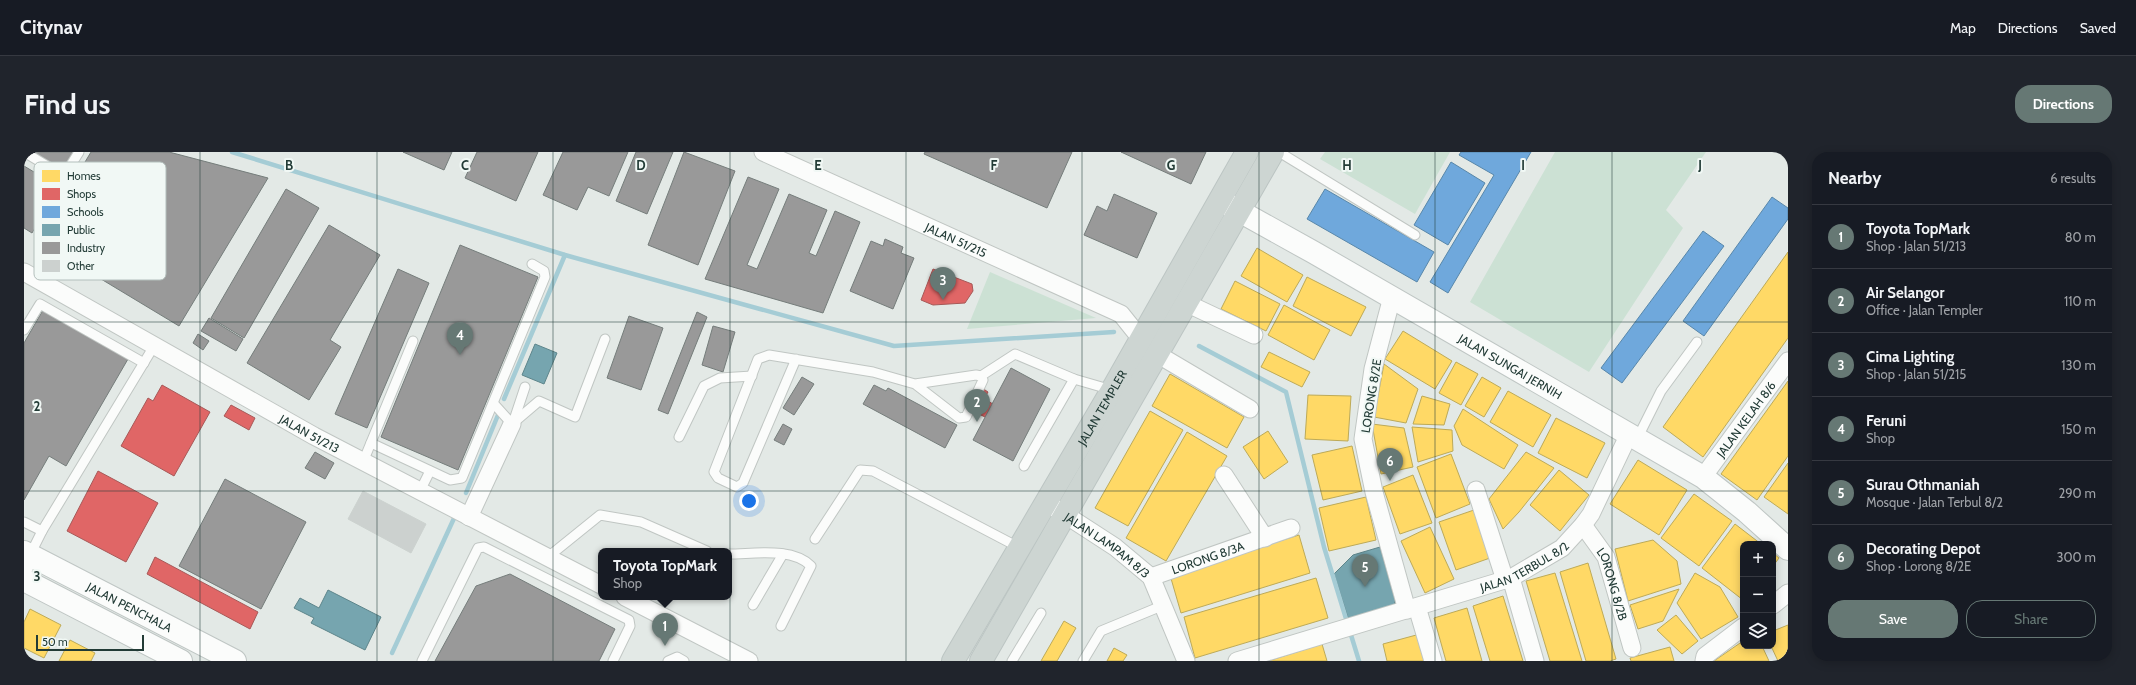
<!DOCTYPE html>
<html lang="en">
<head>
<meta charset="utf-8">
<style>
	:root { --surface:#171b24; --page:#20242c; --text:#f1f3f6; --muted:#9ea1a6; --line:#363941; --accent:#667874 }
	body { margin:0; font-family:Cabin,sans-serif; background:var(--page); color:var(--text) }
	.controls { position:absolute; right:12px; bottom:12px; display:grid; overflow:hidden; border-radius:8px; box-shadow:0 2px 10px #0003 }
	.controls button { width:36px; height:36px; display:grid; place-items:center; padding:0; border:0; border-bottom:1px solid var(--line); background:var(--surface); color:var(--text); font:20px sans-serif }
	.scale { position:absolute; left:12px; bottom:10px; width:108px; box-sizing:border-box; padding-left:4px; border:2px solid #223b36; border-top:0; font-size:11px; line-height:14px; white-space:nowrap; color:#223b36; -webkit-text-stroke:3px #f1f8f5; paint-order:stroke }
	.you { position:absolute; left:725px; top:349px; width:14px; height:14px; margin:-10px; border:3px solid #fff; border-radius:50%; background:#1a73e8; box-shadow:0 0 0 6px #1a73e833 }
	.badge { display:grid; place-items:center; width:26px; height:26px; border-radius:50%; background:var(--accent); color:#fff; font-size:13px; font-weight:700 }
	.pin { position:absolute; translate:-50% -33px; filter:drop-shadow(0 1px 2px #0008) }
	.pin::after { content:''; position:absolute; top:21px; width:14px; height:12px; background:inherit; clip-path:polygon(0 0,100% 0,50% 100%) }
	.popup { position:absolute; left:574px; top:396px; width:134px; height:52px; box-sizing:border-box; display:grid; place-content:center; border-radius:8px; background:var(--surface); filter:drop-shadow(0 1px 3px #0005); font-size:13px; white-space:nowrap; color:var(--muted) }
	.popup b { font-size:15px; color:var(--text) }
	.popup::after { content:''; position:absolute; left:50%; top:100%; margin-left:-8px; border:8px solid transparent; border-top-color:var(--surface) }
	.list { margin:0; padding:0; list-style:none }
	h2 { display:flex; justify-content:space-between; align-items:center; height:52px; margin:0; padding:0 16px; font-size:17px }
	h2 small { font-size:13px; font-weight:400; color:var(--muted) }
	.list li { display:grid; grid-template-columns:26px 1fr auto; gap:12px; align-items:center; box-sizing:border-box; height:64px; padding:0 16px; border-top:1px solid var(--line) }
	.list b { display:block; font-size:15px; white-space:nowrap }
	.list p { margin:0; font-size:13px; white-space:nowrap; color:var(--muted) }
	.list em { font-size:13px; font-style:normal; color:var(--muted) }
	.actions { display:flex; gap:8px; padding:12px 16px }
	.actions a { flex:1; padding:9px 0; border:1px solid var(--accent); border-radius:16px; text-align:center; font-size:14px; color:var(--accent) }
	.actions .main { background:var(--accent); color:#fff }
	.icon { flex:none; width:22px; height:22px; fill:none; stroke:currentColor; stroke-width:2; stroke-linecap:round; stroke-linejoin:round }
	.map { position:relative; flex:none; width:1764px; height:509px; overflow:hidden; border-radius:16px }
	header { display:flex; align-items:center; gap:24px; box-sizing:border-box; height:56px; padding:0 20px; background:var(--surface); border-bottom:1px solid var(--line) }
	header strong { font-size:19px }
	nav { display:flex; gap:22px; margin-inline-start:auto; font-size:14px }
	.intro { display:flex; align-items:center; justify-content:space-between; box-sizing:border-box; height:96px; padding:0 24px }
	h1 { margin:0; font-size:28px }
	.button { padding:10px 18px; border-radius:16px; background:var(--accent); color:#fff; font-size:14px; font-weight:700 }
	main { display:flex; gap:24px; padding:0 24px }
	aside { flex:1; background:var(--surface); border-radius:16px; box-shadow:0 2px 10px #0003 }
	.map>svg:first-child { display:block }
	.green { fill:#cce1d4 }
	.homes { fill:#ffd966; stroke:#bdaa58 }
	.shops { fill:#e06666; stroke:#a75958 }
	.schools { fill:#6fa8dc; stroke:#5887aa }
	.public { fill:#76a5af; stroke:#5d858b }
	.industry { fill:#999; stroke:#757d7b }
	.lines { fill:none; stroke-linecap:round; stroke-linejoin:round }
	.stream { stroke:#a5ccd5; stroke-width:4.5 }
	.building { fill:#ccd1cf; stroke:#ccd2cf }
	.lane-casing { stroke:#c0c6c3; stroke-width:11 }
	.street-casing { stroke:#c0c6c3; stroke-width:19 }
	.secondary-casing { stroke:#bfc6c4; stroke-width:24 }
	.primary-casing { stroke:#bcc5c3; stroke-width:24 }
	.lane { stroke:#fbfcfb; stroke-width:9 }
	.street { stroke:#fbfcfb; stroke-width:17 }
	.secondary { stroke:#fbfcfb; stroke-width:22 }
	.primary { stroke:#cdd5d2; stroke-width:22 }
	.grid { fill:none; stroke:#223b36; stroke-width:1; stroke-opacity:0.55 }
	.labels { text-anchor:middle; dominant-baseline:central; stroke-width:4; stroke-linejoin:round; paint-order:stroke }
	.street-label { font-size:12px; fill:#223b36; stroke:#f1f8f5 }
	.key { fill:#f1f8f5; stroke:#b3bfbc; stroke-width:1 }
	.key-label { font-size:11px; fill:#223b36 }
	.grid-label { font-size:13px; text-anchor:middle; font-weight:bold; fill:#223b36; stroke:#f1f8f5; stroke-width:4; stroke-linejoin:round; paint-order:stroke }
</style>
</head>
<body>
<header>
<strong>Citynav</strong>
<nav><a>Map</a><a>Directions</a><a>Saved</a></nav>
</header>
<div class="intro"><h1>Find us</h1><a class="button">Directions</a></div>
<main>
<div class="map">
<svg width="1764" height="509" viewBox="0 0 1764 509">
	<rect width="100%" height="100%" fill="#e3e9e6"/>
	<g class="green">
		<path d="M1301 0H1426L1391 62 1296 7Z"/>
		<path d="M1531 0H1682L1642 58 1659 76 1565 220 1446 150Z"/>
		<path d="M966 120 1072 166 943 177Z"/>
	</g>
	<g class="homes">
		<path d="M1233 96 1279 123 1263 150 1217 124Z"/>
		<path d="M1764 100V186L1679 305 1639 275Z"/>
		<path d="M1283 125 1342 155 1327 184 1269 154Z"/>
		<path d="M1211 129 1256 152 1242 179 1197 157Z"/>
		<path d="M1260 153 1306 178 1290 208 1244 183Z"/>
		<path d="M1379 179 1428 209 1411 237 1361 207Z"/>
		<path d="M1245 200 1286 220 1278 235 1237 215Z"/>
		<path d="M1432 210 1454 222 1437 253 1415 241Z"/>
		<path d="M1360 212 1394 237 1382 271 1350 265Z"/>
		<path d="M1146 222 1220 265 1203 296 1128 254Z"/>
		<path d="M1458 225 1477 236 1460 265 1441 254Z"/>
		<path d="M1764 229V304L1733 348 1697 322Z"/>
		<path d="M1484 239 1527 263 1509 295 1466 270Z"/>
		<path d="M1284 243 1327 244 1324 289 1281 287Z"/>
		<path d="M1398 244 1426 252 1420 273 1389 272Z"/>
		<path d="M1439 257 1494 293 1480 317 1438 293 1430 274Z"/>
		<path d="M1126 259 1159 278 1104 374 1071 356Z"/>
		<path d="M1532 266 1581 291 1563 326 1514 301Z"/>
		<path d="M1348 272 1380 276 1389 315 1357 322Z"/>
		<path d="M1388 275 1428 278 1429 299 1394 310Z"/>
		<path d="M1244 279 1264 310 1240 327 1219 295Z"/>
		<path d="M1163 280 1203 304 1142 409 1102 386Z"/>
		<path d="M1328 294 1338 339 1299 348 1288 303Z"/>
		<path d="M1502 300 1530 316 1495 360 1479 377 1465 347Z"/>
		<path d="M1427 302 1446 352 1412 366 1393 315Z"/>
		<path d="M1614 308 1663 338 1635 383 1586 352Z"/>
		<path d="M1764 311V362L1740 345Z"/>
		<path d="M1535 318 1565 343 1536 379 1506 353Z"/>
		<path d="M1389 323 1408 371 1376 382 1359 335Z"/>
		<path d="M1670 342 1708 369 1675 414 1637 386Z"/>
		<path d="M1342 345 1352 388 1305 399 1295 356Z"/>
		<path d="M1450 358 1466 406 1432 418 1415 370Z"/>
		<path d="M1711 372 1737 392H1719V448L1678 416Z"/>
		<path d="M1406 375 1430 427 1401 441 1377 389Z"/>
		<path d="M1275 383 1286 421 1157 461 1146 423Z"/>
		<path d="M1629 388 1653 409 1657 432 1604 449 1591 397Z"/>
		<path d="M1749 401 1755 406 1749 414Z"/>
		<path d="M1564 411 1592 507 1586 509H1562L1536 420Z"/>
		<path d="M1531 421 1558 509H1526L1502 429Z"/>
		<path d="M1671 421 1696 435 1714 465 1677 487 1653 451Z"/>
		<path d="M1292 426 1304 466 1171 506 1160 465Z"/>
		<path d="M1655 437 1639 469 1614 477 1606 453Z"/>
		<path d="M1479 444 1499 509H1466L1449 454Z"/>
		<path d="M1443 456 1458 509H1422L1410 466Z"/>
		<path d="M6 457 37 473 20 506 0 496V470Z"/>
		<path d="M1652 463 1674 489 1658 502 1633 478Z"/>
		<path d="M1040 469 1052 476 1033 509H1017Z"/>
		<path d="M1764 473V509H1754L1747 494H1749V479Z"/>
		<path d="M1396 482 1403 509H1363L1359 492Z"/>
		<path d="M46 488 71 501 67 509H35Z"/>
		<path d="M1719 489V494H1738L1745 509H1690Z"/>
		<path d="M1298 492 1303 509H1244Z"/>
		<path d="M1646 495 1650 509H1607L1606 506Z"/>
		<path d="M1090 496 1103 503 1099 509H1083Z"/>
	</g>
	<g class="shops">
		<path d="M909 117 948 132 949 139 941 151 909 153 897 148Z"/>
		<path d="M138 233 186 260 150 324 97 294 124 246 129 249Z"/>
		<path d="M955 234 964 240 960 247 969 252 961 265 953 261 957 253 947 249Z"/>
		<path d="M207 253 231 266 225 278 200 264Z"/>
		<path d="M74 319 134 351 102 410 43 379Z"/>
		<path d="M131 405 234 460 226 477 123 422Z"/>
	</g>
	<g class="schools">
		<path d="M1437 0H1507L1424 141 1406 130 1470 23 1435 3Z"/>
		<path d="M1427 10 1461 31 1424 93 1390 73Z"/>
		<path d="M1301 37 1410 100 1393 130 1283 67Z"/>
		<path d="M1748 45 1764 56V67L1680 184 1659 169Z"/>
		<path d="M1679 79 1700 94 1598 231 1577 216Z"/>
	</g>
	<g class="public">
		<path d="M511 192 533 201 520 232 498 223Z"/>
		<path d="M1356 395 1371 448 1370 457 1325 469 1310 422 1329 403Z"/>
		<path d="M304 438 357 465 341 498 287 471 290 466 270 456 276 446 295 456Z"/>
	</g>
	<g class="industry">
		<path d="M8 0H50L39 18Z"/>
		<path d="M67 0H145L244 26 155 174 14 89Z"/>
		<path d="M379 0H428L420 18Z"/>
		<path d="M453 0H514L492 49 441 26Z"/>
		<path d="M539 0H604L585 44 564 35 553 58 519 43Z"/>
		<path d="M612 0H649L623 62 592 49Z"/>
		<path d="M660 0 711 19 674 113 624 93Z"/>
		<path d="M901 0H1048L1023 56 900 2Z"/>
		<path d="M1097 0H1182L1167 32Z"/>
		<path d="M0 14 35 35 8 81 0 76Z"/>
		<path d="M724 25 755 37 723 113 733 117 765 42 803 58 785 101 792 104 811 59 836 70 799 161 681 127Z"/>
		<path d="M262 37 295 56 220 186 187 166Z"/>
		<path d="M1090 42 1133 61 1113 106 1060 83 1073 54 1083 59Z"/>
		<path d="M305 73 356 103 306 188 317 195 285 248 223 211Z"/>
		<path d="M861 87 879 95 877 101 890 106 869 157 826 139 847 89 859 94Z"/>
		<path d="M436 93 514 125 434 318 357 285Z"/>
		<path d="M374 117 405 131 343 276 311 262Z"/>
		<path d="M19 158 104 207 42 314 25 304 0 348V191Z"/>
		<path d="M673 160 683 165 644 262 634 258Z"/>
		<path d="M605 164 639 176 617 238 583 226Z"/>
		<path d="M185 166 219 187 212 199 177 179Z"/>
		<path d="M689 174 711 180 699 220 678 213Z"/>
		<path d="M174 182 185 189 179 198 169 191Z"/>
		<path d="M987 216 1026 237 989 309 949 288Z"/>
		<path d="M778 225 790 232 770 263 759 256Z"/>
		<path d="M850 233 862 239 864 236 933 273 921 296 839 252Z"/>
		<path d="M759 272 768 277 760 293 750 288Z"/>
		<path d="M291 300 310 311 301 327 281 316Z"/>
		<path d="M201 327 282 370 237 457 155 414Z"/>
		<path d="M486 422 591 477 575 509H411L452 434Z"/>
	</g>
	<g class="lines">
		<g class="stream">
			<path d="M208 0 541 103 870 194 1090 180"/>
			<path d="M1175 194 1262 240 1300 395 1335 509"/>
			<path d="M480 247 541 103"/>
			<path d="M442 341 474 263"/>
			<path d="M368 501 432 362"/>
		</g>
	</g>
	<path class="building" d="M339 339 402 372 387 401 324 367Z"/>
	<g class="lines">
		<g class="lane-casing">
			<g id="lane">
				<path d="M0 0 40 24 55 0"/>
				<path d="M1255 0 1391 83"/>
				<path d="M0 178 16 152 120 211"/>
				<path d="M772 207 719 331 713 335 694 326 690 320 734 207 745 203 849 220 891 232 935 266 942 265 959 228 957 224 952 223 891 232"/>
				<path d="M957 224 991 202 1050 227 1088 238"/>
				<path d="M470 252 488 272"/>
				<path d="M489 271 501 235"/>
				<path d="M488 272 515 249 551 265 581 187"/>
				<path d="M655 285 680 234 696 226 728 224"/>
				<path d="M1613 287 1637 239 1673 190"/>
				<path d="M347 291 426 328 438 326 521 125 520 119 508 112"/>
				<path d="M339 310 389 189"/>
				<path d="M1000 314 1050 227"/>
				<path d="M396 339 406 319"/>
				<path d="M0 370 18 379"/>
				<path d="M791 387 836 318 849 319 996 396"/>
				<path d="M705 402C730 402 768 395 787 414L757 474"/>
				<path d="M6 403 18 379 130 194"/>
				<path d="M524 405 576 363 617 370 683 399"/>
				<path d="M729 453 759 402"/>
				<path d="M398 509 454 396 460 395 605 468 606 474 589 509"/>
				<path d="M644 509 653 505 660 509"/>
				<path d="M988 509 1017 461"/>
				<path d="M1059 509 1077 479 1140 453"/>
			</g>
		</g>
		<g class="street-casing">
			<g id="street">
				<path id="s1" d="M739 0 1097 162 1117 187"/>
				<path id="s2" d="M0 120 290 284 577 433"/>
				<path d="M1368 145 1349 217 1339 287 1350 340 1383 458"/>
				<path d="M1162 151 1230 183"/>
				<path d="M1133 202 1226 257"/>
				<path d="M1200 323 1241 386"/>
				<path id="s3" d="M1679 325 1764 209"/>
				<path d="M1452 338 1481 428"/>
				<path id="s4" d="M1031 356 1091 395 1127 425 1162 509"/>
				<path d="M445 365 488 272"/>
				<path id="s5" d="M1559 373 1582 405 1608 496"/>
				<path d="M0 416 6 403"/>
				<path id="s6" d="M1127 425 1267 376"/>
				<path d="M1487 426 1511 509"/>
				<path d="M601 445 725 509"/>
				<path d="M1749 453 1764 441"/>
				<path d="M1393 455 1409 509"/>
				<path id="s7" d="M1213 509 1487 426 1538 396 1559 373 1567 362 1605 282"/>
				<path d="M1680 509 1681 504 1719 475"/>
			</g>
		</g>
		<g class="secondary-casing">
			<g id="secondary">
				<path id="s8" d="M1199 50 1289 100 1679 325 1723 360 1764 397"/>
				<path id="s9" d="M0 400 211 509"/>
				<path d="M0 428 157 509"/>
			</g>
		</g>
		<g class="primary-casing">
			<g id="primary">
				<path id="s10" d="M929 509 1088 238 1223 0"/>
				<path d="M957 509 1249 0"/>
			</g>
		</g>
		<use href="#lane" class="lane"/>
		<use href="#street" class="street"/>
		<use href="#secondary" class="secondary"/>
		<use href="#primary" class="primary"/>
	</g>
	<path class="grid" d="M176 0V509M353 0V509M529 0V509M706 0V509M882 0V509M1058 0V509M1235 0V509M1411 0V509M1588 0V509M0 170H1764M0 339H1764"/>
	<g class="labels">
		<g class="street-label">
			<text stroke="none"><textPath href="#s1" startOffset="212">JALAN 51/215</textPath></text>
			<text stroke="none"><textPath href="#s8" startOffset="331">JALAN SUNGAI JERNIH</textPath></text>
			<text transform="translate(1347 244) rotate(-81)">LORONG 8/2E</text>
			<text stroke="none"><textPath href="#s10" startOffset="294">JALAN TEMPLER</textPath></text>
			<text stroke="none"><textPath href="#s3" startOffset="72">JALAN KELAH 8/6</textPath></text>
			<text stroke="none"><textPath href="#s2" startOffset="328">JALAN 51/213</textPath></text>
			<text stroke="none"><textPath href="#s4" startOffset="64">JALAN LAMPAM 8/3</textPath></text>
			<text stroke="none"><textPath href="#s6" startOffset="60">LORONG 8/3A</textPath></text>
			<text stroke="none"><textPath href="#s7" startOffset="303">JALAN TERBUL 8/2</textPath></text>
			<text stroke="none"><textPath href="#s5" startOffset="67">LORONG 8/2B</textPath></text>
			<text stroke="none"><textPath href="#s9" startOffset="119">JALAN PENCHALA</textPath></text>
		</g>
	</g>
	<rect x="10" y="10" width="132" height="118" rx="6" class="key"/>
	<rect x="18" y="18" width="18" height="12" fill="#ffd966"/>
	<rect x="18" y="36" width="18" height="12" fill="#e06666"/>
	<rect x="18" y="54" width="18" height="12" fill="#6fa8dc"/>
	<rect x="18" y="72" width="18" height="12" fill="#76a5af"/>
	<rect x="18" y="90" width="18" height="12" fill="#999"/>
	<rect x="18" y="108" width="18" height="12" fill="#ccd1cf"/>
	<g class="key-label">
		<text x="43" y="28">Homes</text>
		<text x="43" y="46">Shops</text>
		<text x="43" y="64">Schools</text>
		<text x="43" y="82">Public</text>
		<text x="43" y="100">Industry</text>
		<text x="43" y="118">Other</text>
	</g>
	<g class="grid-label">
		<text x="265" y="18">B</text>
		<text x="441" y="18">C</text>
		<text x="617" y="18">D</text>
		<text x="794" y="18">E</text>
		<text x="970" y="18">F</text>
		<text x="1147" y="18">G</text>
		<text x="1323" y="18">H</text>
		<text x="1499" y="18">I</text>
		<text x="1676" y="18">J</text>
		<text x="13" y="259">2</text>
		<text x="13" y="429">3</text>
	</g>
</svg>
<div class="controls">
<button>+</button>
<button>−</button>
<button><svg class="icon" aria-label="layers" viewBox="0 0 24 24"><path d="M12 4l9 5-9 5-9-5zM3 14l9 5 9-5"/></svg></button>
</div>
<div class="scale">50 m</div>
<div class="you"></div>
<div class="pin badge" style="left:641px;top:494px">1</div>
<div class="popup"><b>Toyota TopMark</b>Shop</div>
<div class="pin badge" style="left:953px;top:270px">2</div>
<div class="pin badge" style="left:919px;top:148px">3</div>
<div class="pin badge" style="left:436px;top:203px">4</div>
<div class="pin badge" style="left:1341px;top:435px">5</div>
<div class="pin badge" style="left:1366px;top:329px">6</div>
</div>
<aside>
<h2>Nearby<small>6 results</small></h2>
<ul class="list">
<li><span class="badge">1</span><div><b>Toyota TopMark</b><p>Shop · Jalan 51/213</p></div><em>80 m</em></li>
<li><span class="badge">2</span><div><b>Air Selangor</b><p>Office · Jalan Templer</p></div><em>110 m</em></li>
<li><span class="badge">3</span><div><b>Cima Lighting</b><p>Shop · Jalan 51/215</p></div><em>130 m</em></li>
<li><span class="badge">4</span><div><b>Feruni</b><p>Shop</p></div><em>150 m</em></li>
<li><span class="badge">5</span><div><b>Surau Othmaniah</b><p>Mosque · Jalan Terbul 8/2</p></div><em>290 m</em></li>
<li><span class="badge">6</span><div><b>Decorating Depot</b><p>Shop · Lorong 8/2E</p></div><em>300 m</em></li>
</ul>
<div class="actions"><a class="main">Save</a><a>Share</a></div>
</aside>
</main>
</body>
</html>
